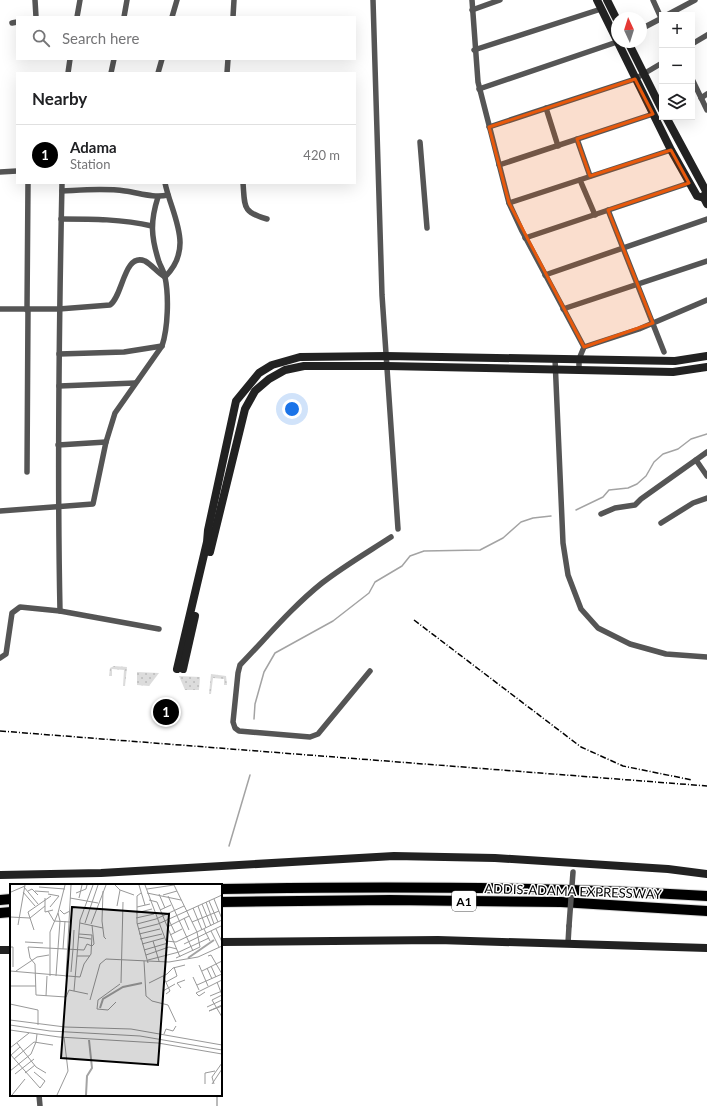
<!DOCTYPE html>
<html lang="en">
<head>
<meta charset="utf-8">
<style>
	:root { --surface:#fff; --page:#f6f6f6; --text:#202124; --muted:#757577; --line:#e0e0e0; --accent:#000 }
	body { margin:0; font-family:Lato,sans-serif; background:var(--page); color:var(--text) }
	.controls { position:absolute; right:12px; top:12px; display:grid; overflow:hidden; border-radius:0px; box-shadow:0 4px 16px #0002 }
	.controls button { width:36px; height:36px; display:grid; place-items:center; padding:0; border:0; border-bottom:1px solid var(--line); background:var(--surface); color:var(--text); font:20px sans-serif }
	.compass { position:absolute; left:611px; top:12px; width:36px; height:36px; border-radius:50%; background:var(--surface); box-shadow:0 4px 16px #0002; rotate:356deg }
	.you { position:absolute; left:292px; top:409px; width:14px; height:14px; margin:-10px; border:3px solid #fff; border-radius:50%; background:#1a73e8; box-shadow:0 0 0 6px #1a73e833 }
	.badge { display:grid; place-items:center; width:26px; height:26px; border-radius:50%; background:var(--accent); color:#fff; font-size:13px; font-weight:700 }
	.pin { position:absolute; translate:-50% -50%; border:2px solid #fff; box-shadow:0 1px 4px #0006 }
	.list { margin:0; padding:0; list-style:none }
	h2 { display:flex; justify-content:space-between; align-items:center; height:52px; margin:0; padding:0 16px; font-size:17px }
	h2 small { font-size:13px; font-weight:400; color:var(--muted) }
	.list li { display:grid; grid-template-columns:26px 1fr auto; gap:12px; align-items:center; box-sizing:border-box; height:60px; padding:0 16px; border-top:1px solid var(--line) }
	.list b { display:block; font-size:15px; white-space:nowrap }
	.list p { margin:0; font-size:13px; white-space:nowrap; color:var(--muted) }
	.list em { font-size:13px; font-style:normal; color:var(--muted) }
	.icon { flex:none; width:22px; height:22px; fill:none; stroke:currentColor; stroke-width:2; stroke-linecap:round; stroke-linejoin:round }
	.map { position:relative; flex:none; width:707px; height:1106px; overflow:hidden }
	.search { position:absolute; background:var(--surface); box-shadow:0 4px 16px #0002; left:16px; top:16px; width:340px; height:44px; display:flex; align-items:center; gap:10px; box-sizing:border-box; padding:0 14px; border-radius:0px; color:var(--muted); font-size:15px }
	.panel { position:absolute; background:var(--surface); box-shadow:0 4px 16px #0002; left:16px; top:72px; width:340px; height:112px; border-radius:0px }
	.map>svg:first-child { display:block }
	.grass { fill:url(#grass-dots) }
	.lines { fill:none; stroke-linecap:round; stroke-linejoin:round }
	.stream { stroke:#a3a3a3; stroke-width:1.5 }
	.highway-casing { stroke:#dbdbdb; stroke-width:12 }
	.street { stroke:#555; stroke-width:5.5 }
	.secondary { stroke:#222; stroke-width:8 }
	.highway { stroke:#000; stroke-width:10 }
	.rail { stroke:#000; stroke-width:1.5; stroke-dasharray:6 2 1 2; stroke-linecap:butt }
	.street-bridge { stroke:#555; stroke-width:5.5 }
	.marked { fill:#e8590c; fill-opacity:0.2; stroke:#e8590c; stroke-width:3; stroke-linejoin:round }
	.labels { text-anchor:middle; dominant-baseline:central; stroke-width:3; stroke-linejoin:round; paint-order:stroke }
	.shield { fill:#fff; stroke:#4c4c4c; stroke-width:1 }
	.shield-label { font-size:12px; font-weight:bold; fill:#000 }
	.street-label { font-size:13px; fill:#000; stroke:#fff }
	.inset-river { fill:none; stroke:#a3a3a3; stroke-width:2 }
	.inset-road { fill:none; stroke:#999; stroke-width:1 }
	.view { fill:#000; fill-opacity:0.15; stroke:#000; stroke-width:2 }
	.inset-edge { fill:none; stroke:#000; stroke-width:2 }
</style>
</head>
<body>
<div class="map">
<svg width="707" height="1106" viewBox="0 0 707 1106">
	<defs>
		<pattern id="grass-dots" width="8" height="8" patternUnits="userSpaceOnUse"><rect width="8" height="8" fill="#dcdcdc"/><path d="M2 2h.1M6 6h.1" fill="none" stroke="#bbb" stroke-width="1.8" stroke-linecap="round"/></pattern>
	</defs>
	<rect width="100%" height="100%" fill="#fff"/>
	<g class="grass">
		<path d="M114 666 127 667 125 686H123L124 670 112 669V676H109L110 668Z"/>
		<path d="M137 672 159 673 149 686 137 685Z"/>
		<path d="M211 674 226 676 227 685H224V679L213 678 211 694H209Z"/>
		<path d="M179 676 200 677 199 690H185Z"/>
	</g>
	<g class="lines">
		<g class="stream">
			<path d="M576 510 603 497 609 490 628 488 637 484 646 476 654 462 663 454 678 449 691 439 707 434"/>
			<path d="M254 719 255 704 264 672 275 653 333 621 369 593 375 582 402 566 410 556 424 551 480 550 503 538 521 522 533 518 551 516"/>
			<path d="M229 846 250 775"/>
			<path d="M217 1095V1106"/>
		</g>
		<g class="highway-casing">
			<g id="highway">
				<path d="M221 889C383 886 545 886 707 896"/>
				<path d="M0 900 11 899"/>
				<path d="M221 902 390 900 561 902 707 911"/>
				<path d="M0 913 11 912"/>
			</g>
		</g>
		<g class="street">
			<path d="M35 0 36 17"/>
			<path d="M373 0 382 295 398 529"/>
			<path d="M472 0 478 82 509 203 522 231 584 347 579 359V369"/>
			<path d="M653 0 662 20"/>
			<path d="M472 10 500 0"/>
			<path d="M667 15 695 0"/>
			<path d="M77 17 80 0"/>
			<path d="M124 17 127 0"/>
			<path d="M172 17 177 0"/>
			<path d="M233 17 234 0"/>
			<path d="M12 23 17 22"/>
			<path d="M641 29 662 18"/>
			<path d="M692 44 707 35"/>
			<path d="M474 50 601 9"/>
			<path d="M68 73 70 59"/>
			<path d="M111 73 114 59"/>
			<path d="M158 73 162 59"/>
			<path d="M227 73 228 59"/>
			<path d="M692 79 707 110"/>
			<path d="M479 89 617 42"/>
			<path d="M701 98 707 94"/>
			<path d="M546 108 558 146"/>
			<path d="M489 127 635 79 662 63"/>
			<path d="M577 139 590 176"/>
			<path d="M420 142 427 228"/>
			<path d="M499 165 653 114"/>
			<path d="M0 172 17 171"/>
			<path d="M580 180 595 215"/>
			<path d="M243 183C245 207 242 212 267 219"/>
			<path d="M62 191C83 190 104 188 125 191 140 193 153 198 168 195"/>
			<path d="M509 203 671 150"/>
			<path d="M608 210 664 352"/>
			<path d="M61 219C92 219 122 219 152 226"/>
			<path d="M525 238 689 183"/>
			<path d="M545 275 707 219"/>
			<path d="M0 309H59L110 305C123 296 124 252 145 261 152 265 158 273 165 277 195 247 172 216 165 183"/>
			<path d="M563 309 707 261"/>
			<path d="M27 310 28 183"/>
			<path d="M584 347 639 329 707 300"/>
			<path d="M59 354 124 352 162 346"/>
			<path d="M555 359 563 543 568 575 581 609 598 628 630 644 666 654 707 657"/>
			<path d="M59 386 135 383"/>
			<path d="M58 445 106 442"/>
			<path d="M696 460 707 476"/>
			<path d="M27 472 28 309"/>
			<path d="M0 511 93 504 106 442 115 413 162 346C168 328 169 296 165 277 164 272 161 267 159 262 151 237 150 222 158 197"/>
			<path d="M601 514 615 508 635 505 641 499 707 452"/>
			<path d="M661 523 693 503 707 498"/>
			<path d="M60 611C57 468 59 326 62 183"/>
			<path d="M0 658 6 654 12 613 20 607 60 611 159 629"/>
			<path d="M370 671 318 734 310 737 239 731 235 728 233 722 238 673 240 665C267 637 292 607 322 583 344 566 368 552 391 537"/>
			<path d="M568 943 569 926"/>
			<path d="M39 1095 40 1106"/>
		</g>
		<g class="secondary">
			<path d="M597 0 671 150 697 196 704 198"/>
			<path d="M607 0 617 20"/>
			<path d="M628 42 662 110"/>
			<path d="M666 117 706 191 704 198 707 204"/>
			<path d="M210 552 245 409 255 391 269 379 285 370 304 366H387L673 372 707 367"/>
			<path d="M177 669 207 542 208 530 236 401 259 373 272 365 300 357 386 356 675 361 707 356"/>
			<path d="M183 669 195 616"/>
			<path d="M0 875 101 873 394 856 495 858 668 869 707 874"/>
			<path d="M221 942 438 940 707 948"/>
			<path d="M0 950H11"/>
		</g>
		<use href="#highway" class="highway"/>
		<g class="rail">
			<path d="M414 620 581 747 623 766 692 780"/>
			<path d="M0 731 707 786"/>
		</g>
		<path class="street-bridge" d="M569 926 573 872"/>
	</g>
	<path class="marked" d="M635 79 653 114 577 139 590 176 671 150 689 183 608 210 653 323 584 347 509 203 489 127Z"/>
	<g class="labels">
		<rect class="shield" x="452" y="891" width="24" height="20" rx="3"/>
		<g class="shield-label">
			<text x="464" y="901">A1</text>
		</g>
		<g class="street-label">
			<text transform="translate(573 891) rotate(2)">ADDIS-ADAMA EXPRESSWAY</text>
		</g>
	</g>
	<g transform="translate(10 884)">
		<rect width="212" height="212" fill="#fff"/>
		<path class="inset-river" d="M178 74 204 56M90 124 93 115 113 103 132 99M76 211 77 192 82 184 79 156"/>
		<path class="inset-road" d="M105 1 110 6 124 11M129 1 135 21M135 1 156 57M164 1 187 48 190 63 166 74M14 3 28 20M29 3 55 5M137 5 164 1M18 7 22 5 28 11M25 7 39 8M93 7 92 37 94 53 96 55M1 8 15 2M13 8 25 22M66 9 76 5 77 1M131 9 127 12V39L138 79M137 9 171 16M38 10 49 12 40 23M149 10 155 24M153 11 167 7M158 12 183 67M35 14V28L43 26M60 14 88 19M69 14 72 1M204 15 212 35M139 16 147 18 170 73M199 17 208 38M196 18 204 40M192 20 201 42M107 22 110 6M188 22 196 44M127 23 140 20M183 24 192 46M50 26 54 30 60 27M150 26 161 21M38 27 44 37 60 38M126 29 142 25M0 33 20 34 35 22M126 34 144 30M158 34 165 49M174 34 179 46M182 38 209 27M70 39 93 44M75 39 88 1M81 40 96 1M127 40 146 35 174 22M8 41 15 1M157 43 179 32M128 45 148 40 212 11M194 45 200 57M206 45 212 58M24 46 18 28 41 12M201 47 209 63M69 50 82 51M129 50 150 45M160 51 172 45M68 53 81 55M130 55 152 50M143 57 149 77M156 57 166 58 212 36M15 58 33 59M132 60 154 54M174 60 211 42M0 63H3V83M53 65 55 37M63 65 64 46M134 66 158 59M136 71 159 63 167 65M67 72H80M198 72 201 71 212 90M138 76 169 68 199 54M134 77 136 112 142 117 158 121 166 138M189 81 198 102M201 82 206 93M197 84 202 95M0 87 70 93 74 80 81 70 82 51M6 87 27 73 39 71M192 87 212 77M61 88 63 65M40 92V48L48 29 55 1M46 92 50 37 48 29M153 92 160 107 156 110M56 93 61 1M183 93 189 106M156 98 167 92 164 83M207 98 212 111M111 99 113 18M139 99 157 90 163 84 175 81M187 101 212 90M0 102H26M171 104 167 99 175 96M64 107 70 36 83 1M153 107 165 100M195 108 189 112 186 109 212 96M78 110 59 106 56 113 26 111 25 80 20 74 18 63 74 66 77 60 82 62 84 60 82 41M212 111 202 116 212 133M36 112 37 92M200 112 212 107M80 116 90 80 96 75 159 78 188 73 212 62M106 118 98 126 87 125 88 116 110 100M0 120 28 126V141M212 121 199 127 212 122M197 123 212 116M0 136 55 143 121 145 212 161M0 141 40 147 130 152 212 166M0 146 49 153 148 159 212 170M154 150 156 145 163 147 166 142M7 159 26 183 36 189M0 164 19 149M0 170 30 204 35 197 24 188M0 172 10 163M4 175 24 158 43 161M0 187 21 170 26 158 27 150M15 189 25 181M5 190 24 175M195 200V189L205 187M202 200 212 185M204 200 202 193 212 179M2 211 15 195M47 211 58 187 54 153"/>
		<path class="view" d="M62 23 159 30 148 181 51 174Z"/>
		<rect width="212" height="212" class="inset-edge"/>
	</g>
</svg>
<div class="controls">
<button>+</button>
<button>−</button>
<button><svg class="icon" aria-label="layers" viewBox="0 0 24 24"><path d="M12 4l9 5-9 5-9-5zM3 14l9 5 9-5"/></svg></button>
</div>
<svg class="compass" viewBox="-18 -18 36 36"><path d="M0-13l5 13h-10z" fill="#e53935"/><path d="M0 13l5-13h-10z" fill="#757577"/></svg>
<div class="you"></div>
<div class="pin badge" style="left:166px;top:712px">1</div>
<div class="search"><svg class="icon" aria-label="search" viewBox="0 0 24 24"><circle cx="10" cy="10" r="6"/><path d="M15 15l6 6"/></svg>Search here</div>
<section class="panel">
<h2>Nearby<small></small></h2>
<ul class="list">
<li><span class="badge">1</span><div><b>Adama</b><p>Station</p></div><em>420 m</em></li>
</ul>
</section>
</div>
</body>
</html>
